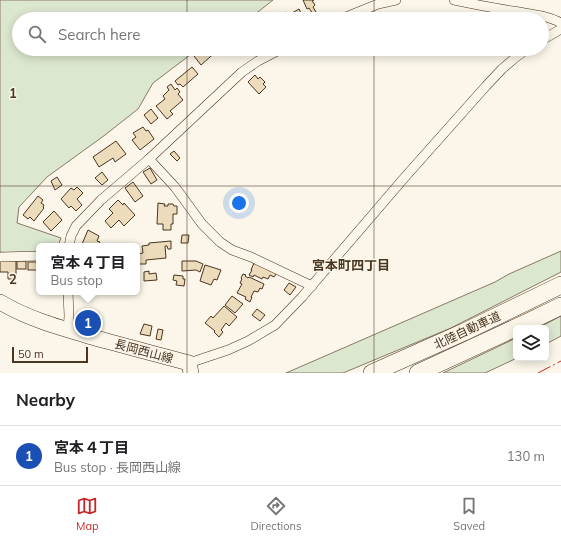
<!DOCTYPE html>
<html lang="en">
<head>
<meta charset="utf-8">
<style>
	:root { --surface:#fff; --page:#f2f2f2; --text:#202124; --muted:#757577; --line:#e0e0e0; --accent:#c62828 }
	body { margin:0; font-family:Mulish,"Noto Sans JP",sans-serif; background:var(--page); color:var(--text) }
	.controls { position:absolute; right:12px; bottom:12px; display:grid; overflow:hidden; border-radius:6px; box-shadow:0 2px 10px #0003 }
	.controls button { width:36px; height:36px; display:grid; place-items:center; padding:0; border:0; border-bottom:1px solid var(--line); background:var(--surface); color:var(--text); font:20px sans-serif }
	.scale { position:absolute; left:12px; bottom:10px; width:76px; box-sizing:border-box; padding-left:4px; border:2px solid #4a3520; border-top:0; font-size:11px; line-height:14px; white-space:nowrap; color:#4a3520; -webkit-text-stroke:3px #fbf6e9; paint-order:stroke }
	.you { position:absolute; left:239px; top:203px; width:14px; height:14px; margin:-10px; border:3px solid #fff; border-radius:50%; background:#1a73e8; box-shadow:0 0 0 6px #1a73e833 }
	.badge { display:grid; place-items:center; width:26px; height:26px; border-radius:50%; background:var(--accent); color:#fff; font-size:13px; font-weight:700 }
	.pin { position:absolute; translate:-50% -50%; border:2px solid #fff; box-shadow:0 1px 4px #0006 }
	.popup { position:absolute; left:36px; top:243px; width:104px; height:52px; box-sizing:border-box; display:grid; place-content:center; border-radius:6px; background:var(--surface); filter:drop-shadow(0 1px 3px #0005); font-size:13px; white-space:nowrap; color:var(--muted) }
	.popup b { font-size:15px; color:var(--text) }
	.popup::after { content:''; position:absolute; left:50%; top:100%; margin-left:-8px; border:8px solid transparent; border-top-color:var(--surface) }
	.list { margin:0; padding:0; list-style:none }
	h2 { display:flex; justify-content:space-between; align-items:center; height:52px; margin:0; padding:0 16px; font-size:17px }
	h2 small { font-size:13px; font-weight:400; color:var(--muted) }
	.list li { display:grid; grid-template-columns:26px 1fr auto; gap:12px; align-items:center; box-sizing:border-box; height:60px; padding:0 16px; border-top:1px solid var(--line) }
	.list b { display:block; font-size:15px; white-space:nowrap }
	.list p { margin:0; font-size:13px; white-space:nowrap; color:var(--muted) }
	.list em { font-size:13px; font-style:normal; color:var(--muted) }
	.icon { flex:none; width:22px; height:22px; fill:none; stroke:currentColor; stroke-width:2; stroke-linecap:round; stroke-linejoin:round }
	.map { position:relative; flex:none; width:561px; height:373px; overflow:hidden }
	.search { position:absolute; background:var(--surface); box-shadow:0 2px 10px #0003; left:12px; right:12px; top:12px; height:44px; display:flex; align-items:center; gap:10px; box-sizing:border-box; padding:0 14px; border-radius:22px; color:var(--muted); font-size:15px }
	.sheet { height:112px; background:var(--surface) }
	nav { display:flex; justify-content:space-around; align-items:center; box-sizing:border-box; height:56px; border-top:1px solid var(--line); background:var(--surface); font-size:11px; color:var(--muted) }
	nav a { display:grid; justify-items:center; gap:2px }
	nav .on { color:var(--accent) }
	.map>svg:first-child { display:block }
	.green { fill:#dce7d0; stroke:#887966 }
	.building { fill:#ecdcbc; stroke:#4a3520 }
	.lines { fill:none; stroke-linecap:round; stroke-linejoin:round }
	.minor-casing { stroke:#4a3520; stroke-width:10 }
	.primary-casing { stroke:#4a3520; stroke-width:16 }
	.motorway-casing { stroke:#4a3520; stroke-width:18 }
	.minor { stroke:#fbf6e9; stroke-width:9 }
	.primary { stroke:#fbf6e9; stroke-width:15 }
	.motorway { stroke:#fbf6e9; stroke-width:17 }
	.power { stroke:#c62828; stroke-width:1; stroke-dasharray:14 3 2 3; stroke-linecap:butt }
	.grid { fill:none; stroke:#4a3520; stroke-width:1; stroke-opacity:0.55 }
	.labels { text-anchor:middle; dominant-baseline:central; stroke-width:3; stroke-linejoin:round; paint-order:stroke }
	.street-label { font-size:12px; fill:#4a3520; stroke:#fbf6e9 }
	.neighbourhood-label { font-size:13px; font-weight:bold; fill:#4a3520; stroke:#fbf6e9 }
	.grid-label { font-size:13px; text-anchor:middle; font-weight:bold; fill:#4a3520; stroke:#fbf6e9; stroke-width:3; stroke-linejoin:round; paint-order:stroke }
</style>
</head>
<body>
<div class="map">
<svg width="561" height="373" viewBox="0 0 561 373">
	<rect width="100%" height="100%" fill="#fbf6e9"/>
	<g class="green">
		<path d="M0 0H273L249 19H19V49H198L153 83 138 109 105 135 47 177 19 207 17 223 61 238 58 246H39V254H20L0 252Z"/>
		<path d="M561 251V272L451 328 343 373H286L495 282 509 274Z"/>
		<path d="M561 316V336L546 344V328H538Z"/>
		<path d="M516 338V358H517L485 373H443Z"/>
	</g>
	<g class="building">
		<path d="M303 0H314L312 1 315 5 313 7 316 12 313 14 309 8 307 9Z"/>
		<path d="M299 9 303 17 299 19H295L292 13Z"/>
		<path d="M267 12 272 19H257Z"/>
		<path d="M286 12 287 14 288 13 292 19H281L279 16Z"/>
		<path d="M203 49H219L201 65 194 56Z"/>
		<path d="M192 67 198 74 183 87 180 84 178 85 175 81Z"/>
		<path d="M255 75 258 79 260 77 265 82 263 84 266 87 259 94 248 82Z"/>
		<path d="M171 84 175 90 177 88 180 92 178 94 183 100 170 111 173 114 167 119 156 106 165 99 163 96 169 90 167 87Z"/>
		<path d="M151 109 158 118 151 124 144 115Z"/>
		<path d="M143 127 146 131 148 130 154 139 140 150 132 140 136 137 133 133Z"/>
		<path d="M116 141 126 154 115 162 113 158 99 167 93 157Z"/>
		<path d="M174 151 180 158 177 161 170 154Z"/>
		<path d="M150 168 157 180 151 184 143 172Z"/>
		<path d="M102 172 108 180 102 185 95 178Z"/>
		<path d="M57 177 62 185 55 190 51 181Z"/>
		<path d="M133 182 143 196 135 202 125 188Z"/>
		<path d="M77 187 83 193 77 199 82 205 76 211 71 206 69 208 61 199 71 188 74 190Z"/>
		<path d="M38 196 43 200 41 203 44 205 43 207 44 208 34 221 30 217 28 219 23 215Z"/>
		<path d="M118 200 123 205 124 203 135 215 124 226 119 220 111 228 105 221 113 213 109 209Z"/>
		<path d="M158 203 165 204 164 206H168V204H173L174 206H177V214H173V224H171V230H163V224H157Z"/>
		<path d="M54 211 62 220 51 231 43 222Z"/>
		<path d="M88 230 99 236 97 241 100 242 98 246H87L82 244Z"/>
		<path d="M182 235H189L188 243H181Z"/>
		<path d="M171 241V249H168L167 246H165L166 258 146 260V264H137V254L143 253 142 246 149 245V243Z"/>
		<path d="M0 260 16 261V279H8V272H0Z"/>
		<rect x="17" y="261" width="9" height="8"/>
		<path d="M182 261H196L203 264 200 272 196 270 182 271Z"/>
		<rect x="28" y="262" width="11" height="8"/>
		<path d="M254 263 277 273 274 277 270 275 268 279 263 277 262 279 254 275 253 277 249 275 252 270H251Z"/>
		<path d="M205 265 221 270 217 280 214 279 211 285 200 281Z"/>
		<path d="M149 271V274L156 273 157 280 144 281V272Z"/>
		<path d="M243 274 246 275 245 276 248 278 249 277 264 284 262 289 260 288 258 292 254 291 251 297H252L250 302 245 299 246 297 237 293 242 284 240 283 242 279 241 278Z"/>
		<path d="M174 275 183 276V279H185L184 286 176 285 177 281 173 280Z"/>
		<path d="M289 283 296 287 290 295 284 290Z"/>
		<path d="M232 296 243 304 235 313 225 305Z"/>
		<path d="M224 306 237 317 229 326 226 323 221 330 223 332 219 337 214 332 215 331 205 323 211 316 213 318Z"/>
		<path d="M257 309 265 315 260 321 252 315Z"/>
		<path d="M144 324 152 326 150 336 140 334Z"/>
		<path d="M158 329 163 330 161 340 156 339Z"/>
	</g>
	<g class="lines">
		<g class="minor-casing">
			<g id="minor">
				<path d="M454 0C473 4 493 8 513 11 529 14 547 15 561 23"/>
				<path d="M341 19 378 4 396 0"/>
				<path d="M542 40 561 29"/>
				<path d="M149 159 175 187 202 224 220 242 232 250 251 257 312 286"/>
				<path d="M69 246 71 236 76 226 101 200 149 159 242 72 258 61 281 49"/>
				<path d="M0 257 39 256"/>
				<path d="M68 330 69 316 68 292"/>
				<path d="M189 363 228 350 248 341 275 325 302 297 405 177 486 86 502 69 516 57 527 49"/>
			</g>
		</g>
		<g class="primary-casing">
			<path id="primary" d="M0 302C28 319 61 328 92 337 124 346 156 354 189 363L191 373"/>
		</g>
		<g class="motorway-casing">
			<g id="motorway">
				<path d="M372 373 464 332 561 285"/>
				<path d="M418 373 530 321 561 306"/>
			</g>
		</g>
		<use href="#minor" class="minor"/>
		<use href="#primary" class="primary"/>
		<use href="#motorway" class="motorway"/>
		<path class="power" d="M538 373 561 361"/>
	</g>
	<path class="grid" d="M187 0V19M374 0V19M187 49V373M374 49V373M0 186H561"/>
	<g class="labels">
		<g class="street-label">
			<text transform="translate(467 330) rotate(-25)">北陸自動車道</text>
			<text transform="translate(144 351) rotate(15)">長岡西山線</text>
		</g>
		<g class="neighbourhood-label">
			<text x="351" y="265">宮本町四丁目</text>
		</g>
	</g>
	<g class="grid-label">
		<text x="13" y="98">1</text>
		<text x="13" y="284">2</text>
	</g>
</svg>
<div class="controls">
<button><svg class="icon" aria-label="layers" viewBox="0 0 24 24"><path d="M12 4l9 5-9 5-9-5zM3 14l9 5 9-5"/></svg></button>
</div>
<div class="scale">50 m</div>
<div class="you"></div>
<div class="pin badge" style="left:88px;top:323px;background:#1a4fb4">1</div>
<div class="popup"><b>宮本４丁目</b>Bus stop</div>
<div class="search"><svg class="icon" aria-label="search" viewBox="0 0 24 24"><circle cx="10" cy="10" r="6"/><path d="M15 15l6 6"/></svg>Search here</div>
</div>
<section class="sheet">
<h2>Nearby<small></small></h2>
<ul class="list">
<li><span class="badge" style="background:#1a4fb4">1</span><div><b>宮本４丁目</b><p>Bus stop · 長岡西山線</p></div><em>130 m</em></li>
</ul>
</section>
<nav>
<a class="on"><svg class="icon" aria-label="map" viewBox="0 0 24 24"><path d="M3 6l6-2 6 2 6-2v14l-6 2-6-2-6 2zM9 4v14M15 6v14"/></svg>Map</a>
<a><svg class="icon" aria-label="directions" viewBox="0 0 24 24"><path d="M12 3l9 9-9 9-9-9zM9 14v-3h6M13 9l2 2-2 2"/></svg>Directions</a>
<a><svg class="icon" aria-label="saved" viewBox="0 0 24 24"><path d="M7 4h10v16l-5-4-5 4z"/></svg>Saved</a>
</nav>
</body>
</html>
